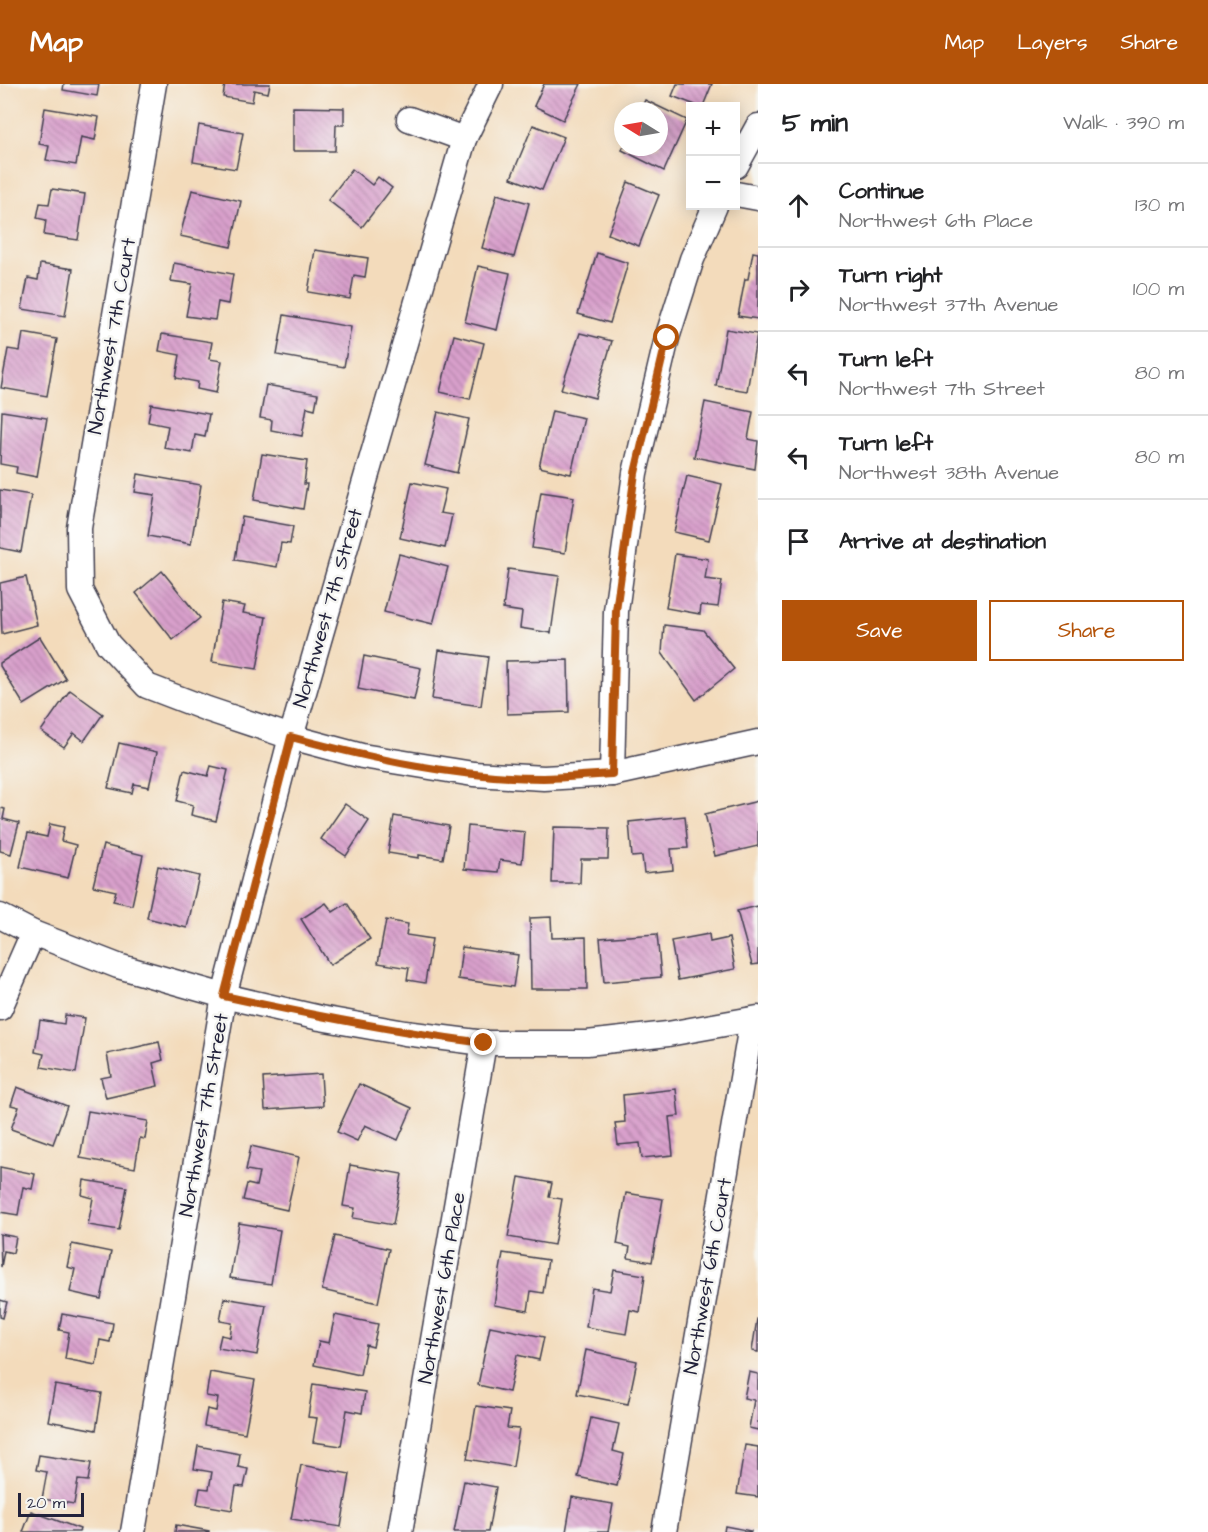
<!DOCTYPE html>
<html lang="en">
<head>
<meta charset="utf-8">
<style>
	:root { --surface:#fff; --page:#f2f2f2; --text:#202124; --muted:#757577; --line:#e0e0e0; --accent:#b45309 }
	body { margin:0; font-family:"Architects Daughter",sans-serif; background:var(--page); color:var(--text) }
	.controls { position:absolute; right:18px; top:18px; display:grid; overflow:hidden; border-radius:0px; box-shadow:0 3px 15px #0003 }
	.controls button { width:54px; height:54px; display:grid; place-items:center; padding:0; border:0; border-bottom:2px solid var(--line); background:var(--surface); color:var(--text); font:30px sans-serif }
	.compass { position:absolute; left:614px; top:18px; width:54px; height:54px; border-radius:50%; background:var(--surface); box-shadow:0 3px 15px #0003; rotate:281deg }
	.scale { position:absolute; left:18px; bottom:15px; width:66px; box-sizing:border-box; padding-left:6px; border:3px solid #22223b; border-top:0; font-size:16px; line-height:21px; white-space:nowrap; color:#22223b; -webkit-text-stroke:4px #f6f6f2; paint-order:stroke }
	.stop { position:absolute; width:18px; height:18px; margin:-14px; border:4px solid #b45309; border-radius:50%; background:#fff }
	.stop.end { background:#b45309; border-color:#fff; box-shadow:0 2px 6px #0008 }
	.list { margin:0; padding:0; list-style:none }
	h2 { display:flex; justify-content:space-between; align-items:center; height:78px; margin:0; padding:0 24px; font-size:26px }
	h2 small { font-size:20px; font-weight:400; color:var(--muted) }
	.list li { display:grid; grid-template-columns:39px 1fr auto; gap:18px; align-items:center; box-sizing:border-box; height:84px; padding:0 24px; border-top:2px solid var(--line) }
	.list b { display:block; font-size:22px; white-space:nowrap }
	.list p { margin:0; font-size:20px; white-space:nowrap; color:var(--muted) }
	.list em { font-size:20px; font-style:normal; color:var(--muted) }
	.actions { display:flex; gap:12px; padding:18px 24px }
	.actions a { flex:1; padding:14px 0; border:2px solid var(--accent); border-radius:0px; text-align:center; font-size:21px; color:var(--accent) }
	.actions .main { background:var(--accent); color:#fff }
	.icon { flex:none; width:33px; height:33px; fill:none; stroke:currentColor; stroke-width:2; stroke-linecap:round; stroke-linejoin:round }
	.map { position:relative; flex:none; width:758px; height:1448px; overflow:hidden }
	header { display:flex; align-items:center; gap:36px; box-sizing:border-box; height:84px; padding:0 30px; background:var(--accent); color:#fff }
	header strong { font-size:28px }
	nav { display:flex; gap:33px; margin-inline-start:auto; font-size:21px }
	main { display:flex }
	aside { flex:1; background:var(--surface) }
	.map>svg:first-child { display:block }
	.building { fill:url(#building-back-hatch) }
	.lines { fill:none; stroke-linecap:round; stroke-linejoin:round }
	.minor-casing { stroke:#413e4e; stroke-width:27 }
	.minor { stroke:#fff; stroke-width:24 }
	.route { stroke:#b45309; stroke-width:8 }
	.labels { text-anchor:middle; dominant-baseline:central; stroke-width:5; stroke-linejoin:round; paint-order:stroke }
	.street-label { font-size:20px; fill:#22223b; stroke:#f6f6f2 }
</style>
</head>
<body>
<header>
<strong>Map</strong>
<nav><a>Map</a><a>Layers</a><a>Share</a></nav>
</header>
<main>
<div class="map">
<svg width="758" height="1448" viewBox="0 0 758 1448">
	<defs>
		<pattern id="building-back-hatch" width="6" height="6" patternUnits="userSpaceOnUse" patternTransform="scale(1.5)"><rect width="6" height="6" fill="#d9a0cc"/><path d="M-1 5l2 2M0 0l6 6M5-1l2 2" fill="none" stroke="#b082a7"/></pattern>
	</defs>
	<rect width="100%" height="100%" fill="#f6f6f2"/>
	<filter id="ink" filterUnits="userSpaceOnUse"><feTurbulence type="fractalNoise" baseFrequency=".0167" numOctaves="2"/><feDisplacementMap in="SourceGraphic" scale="12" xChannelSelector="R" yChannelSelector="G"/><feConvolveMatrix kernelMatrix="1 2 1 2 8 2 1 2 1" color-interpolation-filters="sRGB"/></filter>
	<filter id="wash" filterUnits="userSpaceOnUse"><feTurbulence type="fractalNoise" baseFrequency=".008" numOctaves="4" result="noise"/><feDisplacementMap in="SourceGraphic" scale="24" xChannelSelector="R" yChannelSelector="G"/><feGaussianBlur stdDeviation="1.35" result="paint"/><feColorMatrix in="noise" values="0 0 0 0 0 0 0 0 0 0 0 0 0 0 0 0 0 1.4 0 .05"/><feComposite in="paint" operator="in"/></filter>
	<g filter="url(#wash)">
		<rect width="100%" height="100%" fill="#f3dbbb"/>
		<g id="blocks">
			<g class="building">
				<path d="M64 0H99L97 12 63 6Z"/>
				<path d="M225 0H270L268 9 254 6 252 18 223 13Z"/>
				<path d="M544 0H581L563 36 534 22Z"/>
				<path d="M677 0H712L703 22H698L672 12Z"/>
				<path d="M645 16 687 36 664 87 622 66 623 63H659V27H640Z"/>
				<path d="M293 23 344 24V41H336L335 67H293Z"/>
				<path d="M45 24 99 33 95 56 81 53 76 81 46 76 49 62 39 60Z"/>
				<path d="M199 41 243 49 236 85 193 78Z"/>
				<path d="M533 41 564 53 542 106 511 94Z"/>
				<path d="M352 85 372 101 378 93 392 104 362 143 328 116Z"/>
				<path d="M628 98 659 111 639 162 608 150Z"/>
				<path d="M52 105 85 110 78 156 44 151 46 136 37 134 40 119 49 120Z"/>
				<path d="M192 106 241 117 231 163 180 152Z"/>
				<path d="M497 110 529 119 514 173 482 164Z"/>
				<path d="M315 166 368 174 365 193 354 191 350 215 308 208Z"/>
				<path d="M753 168 758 169V235L738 232 745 195H748Z"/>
				<path d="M597 169 628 179 610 239 578 230Z"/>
				<path d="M174 179 233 190 228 220 218 218 215 236 186 232 192 200 171 197Z"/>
				<path d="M40 180 73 185 65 232 22 225 28 194 38 196Z"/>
				<path d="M478 182 510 189 497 246 465 238Z"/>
				<path d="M284 231 351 243 344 283 277 271Z"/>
				<path d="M726 245 757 250 747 307 716 302Z"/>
				<path d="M23 249 57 255 47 312 1 304 8 265 20 267Z"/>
				<path d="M580 249 612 257 595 314 561 305Z"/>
				<path d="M162 250 212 258 209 275 222 277 216 309 197 305 198 298 176 294 180 271 159 267Z"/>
				<path d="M454 251 484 259 470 315 440 308Z"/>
				<path d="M266 301 318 310 315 325 307 323 302 352 271 346 272 336 260 334Z"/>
				<path d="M705 318 753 328 748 355 758 357 755 385 694 373Z"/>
				<path d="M151 320 209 330 205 353 195 351 192 369 164 364 168 342 148 338Z"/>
				<path d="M2 327 47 334 37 393 16 389 17 383 0 380Z"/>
				<path d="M552 327 584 334 571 390 539 383Z"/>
				<path d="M438 328 469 335 457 389 425 381Z"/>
				<path d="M262 370 307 377 304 400H307L303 425 254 416Z"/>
				<path d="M138 390 201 401 191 460 148 452 155 411 135 408Z"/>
				<path d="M687 392 722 400 709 456 674 448Z"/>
				<path d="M412 398 446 405 440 429 452 431 445 464 400 454Z"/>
				<path d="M0 406 31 411 21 468 0 464Z"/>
				<path d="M541 408 574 413 565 469 532 464Z"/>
				<path d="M242 433 293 442 290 460 281 459 277 483 235 476Z"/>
				<path d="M399 470 448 483 433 540 384 528Z"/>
				<path d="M675 470 708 475 705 495 722 497 718 523 701 521 700 530 666 524Z"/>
				<path d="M508 485 559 492 551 549 520 544 522 528 503 525Z"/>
				<path d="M162 487 200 534 173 556 136 509Z"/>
				<path d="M26 493 37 541 2 550 0 499Z"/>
				<path d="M222 518 245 522 243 529 266 533 257 585 212 578Z"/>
				<path d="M664 541 703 546 734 585 696 616 662 569Z"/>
				<path d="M40 553 66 595 24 621 0 582V579Z"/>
				<path d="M439 566 488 573 481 622 432 615Z"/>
				<path d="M364 572 421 584 414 616 358 605Z"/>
				<path d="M568 576 569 628 507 630 506 577Z"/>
				<path d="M70 606 103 630 84 657 74 649 64 663 41 647Z"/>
				<path d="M119 659 157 668 149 703 134 700 132 709 108 704Z"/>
				<path d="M211 682 228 686 216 737 191 731 193 721 177 717 184 686 208 692Z"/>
				<path d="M758 717V762L715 772 705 730Z"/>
				<path d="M345 720 369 737 346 772 321 755Z"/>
				<path d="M0 724 5 725 3 735 19 739 11 770 0 767Z"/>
				<path d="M394 732 449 742 443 775 419 771V774L388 769Z"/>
				<path d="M685 732 688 764 671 765 673 786 644 789 642 772 632 773 629 738Z"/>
				<path d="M50 740 64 743 61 757 76 761 68 794 20 783 28 749 47 753Z"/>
				<path d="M468 742 525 748 522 779 500 776 498 788 464 785Z"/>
				<path d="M554 743 609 744 608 775H581L580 799H552Z"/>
				<path d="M103 761 143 771 132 821 113 817 116 807 93 802Z"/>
				<path d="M158 782 199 792 187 844 147 834Z"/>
				<path d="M326 819 333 828 347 819 370 855 330 881 301 835Z"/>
				<path d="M758 822V880L752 881 737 827Z"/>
				<path d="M551 833 552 854 586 853 587 905H531L530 834Z"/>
				<path d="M386 836 408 840 406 851 432 855 425 899 407 896 409 884 378 879Z"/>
				<path d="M657 850 661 893 604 898 600 854Z"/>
				<path d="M709 850 710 858 729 854 735 885 678 896 671 857Z"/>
				<path d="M462 863 518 871 513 903 458 895Z"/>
				<path d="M65 931 85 934 76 989 41 983 44 970 35 968 40 936 64 940Z"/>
				<path d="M159 958 163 976 153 979 158 1002 106 1014 101 994 111 992 107 970Z"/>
				<path d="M321 990 323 1022 265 1026 263 994Z"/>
				<path d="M359 1000 412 1024 398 1056 365 1041 357 1057 337 1048Z"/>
				<path d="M17 1003 67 1022 53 1060 11 1045 19 1023 11 1021Z"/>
				<path d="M676 1005 679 1032 669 1033 673 1071 642 1074 640 1059 618 1061 615 1039 625 1038 623 1011Z"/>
				<path d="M88 1027 148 1037 145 1055 140 1054 135 1084 80 1074Z"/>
				<path d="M251 1062 299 1073 287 1126 243 1116 247 1100 256 1102 259 1088 246 1086Z"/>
				<path d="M350 1081 402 1090 393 1141 353 1134 355 1124 343 1122Z"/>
				<path d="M0 1083 35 1090 32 1105 23 1103 18 1131 0 1128Z"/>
				<path d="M519 1093 552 1099 549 1113 562 1115 554 1161 508 1153Z"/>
				<path d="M84 1096 127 1103 119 1146 88 1141 93 1114 82 1111Z"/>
				<path d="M626 1109 663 1115 652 1178 628 1174 630 1163 617 1160Z"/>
				<path d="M239 1139 280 1146 271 1200 230 1194Z"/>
				<path d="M0 1150 16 1153 13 1169 4 1167 1 1183Z"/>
				<path d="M335 1152 389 1165 378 1219 322 1206Z"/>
				<path d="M72 1160 111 1168 101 1215 70 1208 75 1185 67 1183Z"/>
				<path d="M503 1169 548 1176 543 1209 531 1207 528 1227 494 1221Z"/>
				<path d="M614 1186 645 1191 640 1228 630 1226 626 1250 586 1243 592 1204 610 1207Z"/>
				<path d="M224 1214 266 1221 257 1271 218 1264 221 1251 230 1253 232 1239 220 1237Z"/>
				<path d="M0 1216 7 1218 3 1234 0 1233Z"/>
				<path d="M62 1230 113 1239 110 1258 100 1256 96 1281 65 1275 69 1248 59 1246Z"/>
				<path d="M335 1231 378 1240 373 1263 366 1261 360 1291 314 1281 319 1257 329 1259Z"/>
				<path d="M757 1235H758V1268L752 1267Z"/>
				<path d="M490 1242 544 1253 539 1276 517 1271 509 1308 478 1301Z"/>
				<path d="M586 1266 637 1277 628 1320 577 1310Z"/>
				<path d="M210 1288 255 1296 245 1349 204 1342 207 1325 216 1327 218 1314 206 1312Z"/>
				<path d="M749 1288 758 1290V1346L749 1344 754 1316 744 1314Z"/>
				<path d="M313 1300 365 1308 362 1329 347 1326 341 1362 313 1358 317 1334 308 1333Z"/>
				<path d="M55 1301 102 1309 96 1346 48 1337Z"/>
				<path d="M476 1322 510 1327 507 1344 519 1345 513 1383 467 1375Z"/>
				<path d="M591 1334 619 1340 613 1367 624 1370 617 1402 578 1393Z"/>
				<path d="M745 1361 758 1363V1413L737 1410Z"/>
				<path d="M198 1362 240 1370 238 1383 248 1385 244 1403 236 1402 232 1426 197 1420 200 1404 209 1405 212 1388 194 1385Z"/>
				<path d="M39 1371 91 1379 88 1397 78 1396 74 1420 42 1415 47 1388 36 1386Z"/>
				<path d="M301 1381 350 1390 341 1443 291 1435Z"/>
				<path d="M464 1397 496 1403 488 1448H454Z"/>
				<path d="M572 1413 613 1420 608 1448H566Z"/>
				<path d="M31 1427 80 1445 79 1448H23Z"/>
				<path d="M176 1441 209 1447V1448H175Z"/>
				<path d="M725 1442 751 1447V1448H724Z"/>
			</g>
		</g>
	</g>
	<g filter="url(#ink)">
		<use href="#blocks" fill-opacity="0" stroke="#413e4e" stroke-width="1.5"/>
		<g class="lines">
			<g class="minor-casing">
				<g id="minor">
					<path d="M154 0 79 444 80 506 108 560 147 602 207 625 291 653 362 672 473 690 544 694 612 690 758 658"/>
					<path d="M409 35 464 55"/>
					<path d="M736 82 758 42"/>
					<path d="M736 110 758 114"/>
					<path d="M612 690 616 527 635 389 667 254 692 175 715 122"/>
					<path d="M0 832 33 849 118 882 224 912 320 934 405 949 484 959H587L668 950 758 934"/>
					<path d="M0 924 33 849"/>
					<path d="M133 1448 224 912 291 653 464 55 491 0"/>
					<path d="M400 1448 484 959"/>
					<path d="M664 1448 752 936"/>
				</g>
			</g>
			<use href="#minor" class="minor"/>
		</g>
	</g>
	<g class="lines" filter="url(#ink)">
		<path class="route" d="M484 959C397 948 311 931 224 912L291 653C373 675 458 694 543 694 566 694 589 691 612 690L616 527 635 389 667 254"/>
	</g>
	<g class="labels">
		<g class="street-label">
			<text transform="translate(112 252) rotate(-80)">Northwest 7th Court</text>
			<text transform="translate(328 524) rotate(-74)">Northwest 7th Street</text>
			<text transform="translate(204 1031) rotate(-80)">Northwest 7th Street</text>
			<text transform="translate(708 1192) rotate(-80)">Northwest 6th Court</text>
			<text transform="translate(442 1204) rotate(-80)">Northwest 6th Place</text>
		</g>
	</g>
</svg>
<div class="controls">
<button>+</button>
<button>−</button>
</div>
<svg class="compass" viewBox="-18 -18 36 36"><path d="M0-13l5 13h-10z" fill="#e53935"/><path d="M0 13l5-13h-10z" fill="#757577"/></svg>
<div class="scale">20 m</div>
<div class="stop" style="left:667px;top:254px"></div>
<div class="stop end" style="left:484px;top:959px"></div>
</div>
<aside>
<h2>5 min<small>Walk · 390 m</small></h2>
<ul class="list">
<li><svg class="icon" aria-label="ahead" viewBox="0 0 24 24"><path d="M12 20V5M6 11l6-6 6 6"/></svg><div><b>Continue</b><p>Northwest 6th Place</p></div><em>130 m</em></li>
<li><svg class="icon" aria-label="right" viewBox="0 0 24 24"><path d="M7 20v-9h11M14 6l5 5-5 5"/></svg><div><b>Turn right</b><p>Northwest 37th Avenue</p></div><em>100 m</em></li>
<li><svg class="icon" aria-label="left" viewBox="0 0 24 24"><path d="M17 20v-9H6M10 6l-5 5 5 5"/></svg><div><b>Turn left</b><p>Northwest 7th Street</p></div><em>80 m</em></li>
<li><svg class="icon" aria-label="left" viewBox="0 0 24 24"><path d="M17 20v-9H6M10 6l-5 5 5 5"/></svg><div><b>Turn left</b><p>Northwest 38th Avenue</p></div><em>80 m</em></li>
<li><svg class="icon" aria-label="arrive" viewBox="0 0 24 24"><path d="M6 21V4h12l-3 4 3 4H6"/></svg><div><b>Arrive at destination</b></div></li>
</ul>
<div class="actions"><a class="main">Save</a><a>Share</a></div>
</aside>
</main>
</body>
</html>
